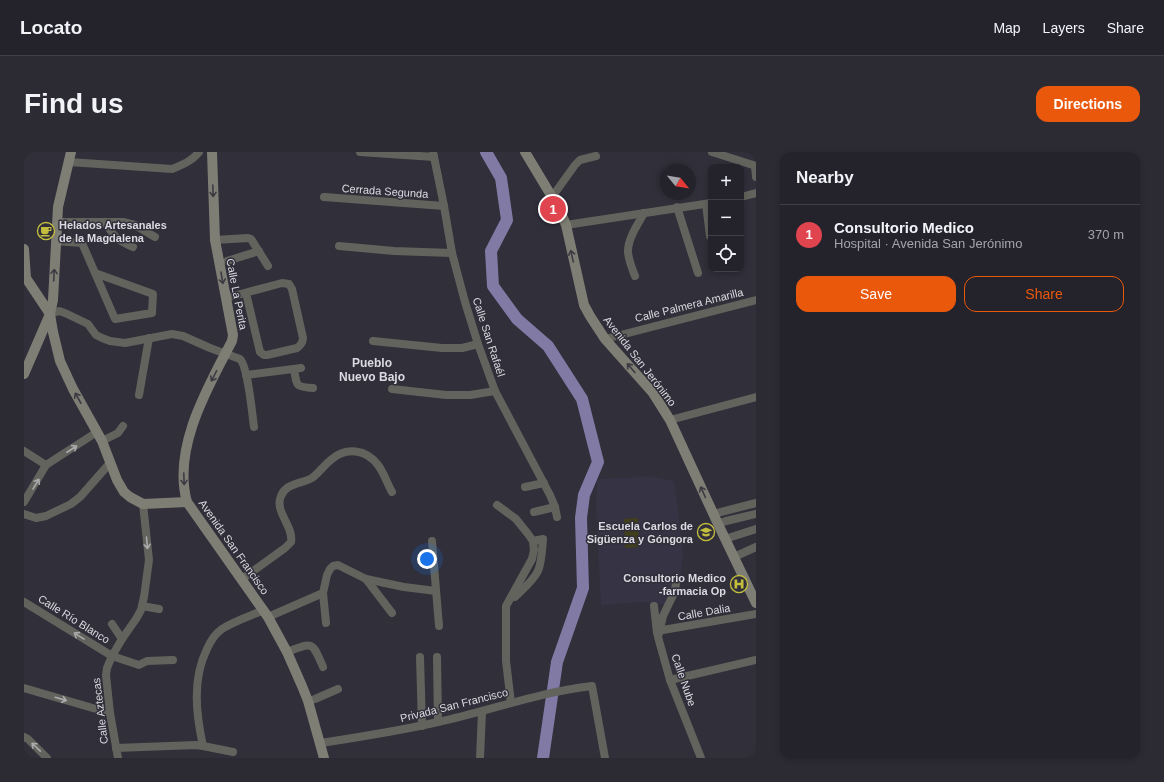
<!DOCTYPE html>
<html lang="en">
<head>
<meta charset="utf-8">
<style>
	:root { --surface:#24232c; --page:#2c2b34; --text:#f1f3f6; --muted:#a3a4a9; --line:#414048; --accent:#ea580c }
	body { margin:0; font-family:Arial,sans-serif; background:var(--page); color:var(--text) }
	.controls { position:absolute; right:12px; top:12px; display:grid; overflow:hidden; border-radius:8px; box-shadow:0 2px 6px #0003 }
	.controls button { width:36px; height:36px; display:grid; place-items:center; padding:0; border:0; border-bottom:1px solid var(--line); background:var(--surface); color:var(--text); font:20px sans-serif }
	.compass { position:absolute; left:636px; top:12px; width:36px; height:36px; border-radius:50%; background:var(--surface); box-shadow:0 2px 6px #0003; rotate:120deg }
	.you { position:absolute; left:403px; top:407px; width:14px; height:14px; margin:-10px; border:3px solid #fff; border-radius:50%; background:#1a73e8; box-shadow:0 0 0 6px #1a73e833 }
	.badge { display:grid; place-items:center; width:26px; height:26px; border-radius:50%; background:var(--accent); color:#fff; font-size:13px; font-weight:700 }
	.pin { position:absolute; translate:-50% -50%; border:2px solid #fff; box-shadow:0 1px 4px #0006 }
	.list { margin:0; padding:0; list-style:none }
	h2 { display:flex; justify-content:space-between; align-items:center; height:52px; margin:0; padding:0 16px; font-size:17px }
	h2 small { font-size:13px; font-weight:400; color:var(--muted) }
	.list li { display:grid; grid-template-columns:26px 1fr auto; gap:12px; align-items:center; box-sizing:border-box; height:60px; padding:0 16px; border-top:1px solid var(--line) }
	.list b { display:block; font-size:15px; white-space:nowrap }
	.list p { margin:0; font-size:13px; white-space:nowrap; color:var(--muted) }
	.list em { font-size:13px; font-style:normal; color:var(--muted) }
	.actions { display:flex; gap:8px; padding:12px 16px }
	.actions a { flex:1; padding:9px 0; border:1px solid var(--accent); border-radius:12px; text-align:center; font-size:14px; color:var(--accent) }
	.actions .main { background:var(--accent); color:#fff }
	.icon { flex:none; width:22px; height:22px; fill:none; stroke:currentColor; stroke-width:2; stroke-linecap:round; stroke-linejoin:round }
	.map { position:relative; flex:none; width:732px; height:606px; overflow:hidden; border-radius:12px }
	header { display:flex; align-items:center; gap:24px; box-sizing:border-box; height:56px; padding:0 20px; background:var(--surface); border-bottom:1px solid var(--line) }
	header strong { font-size:19px }
	nav { display:flex; gap:22px; margin-inline-start:auto; font-size:14px }
	.intro { display:flex; align-items:center; justify-content:space-between; box-sizing:border-box; height:96px; padding:0 24px }
	h1 { margin:0; font-size:28px }
	.button { padding:10px 18px; border-radius:12px; background:var(--accent); color:#fff; font-size:14px; font-weight:700 }
	main { display:flex; gap:24px; padding:0 24px }
	aside { flex:1; background:var(--surface); border-radius:12px; box-shadow:0 2px 6px #0003 }
	.map>svg:first-child { display:block }
	.built { fill:#363345 }
	.green { fill:#413f1b }
	.lines { fill:none; stroke-linecap:round; stroke-linejoin:round }
	.river { stroke:#807aa5; stroke-width:12 }
	.street { stroke:#63635d; stroke-width:8 }
	.secondary { stroke:#7f7e75; stroke-width:10 }
	.oneway { stroke:#3c3b43 }
	.oneway2 { stroke:#abaaad }
	.labels { text-anchor:middle; dominant-baseline:central; stroke-width:3; stroke-linejoin:round; paint-order:stroke }
	.street-label { font-size:11px; fill:#dbdae2; stroke:#302f3a }
	.poi-label { font-size:11px; font-weight:bold; fill:#dbdae2; stroke:#302f3a; text-anchor:end }
	.neighbourhood-label { font-size:12px; font-weight:bold; fill:#dbdae2; stroke:#302f3a }
</style>
</head>
<body>
<header>
<strong>Locato</strong>
<nav><a>Map</a><a>Layers</a><a>Share</a></nav>
</header>
<div class="intro"><h1>Find us</h1><a class="button">Directions</a></div>
<main>
<div class="map">
<svg width="732" height="606" viewBox="0 0 732 606">
	<rect width="100%" height="100%" fill="#302f3a"/>
	<path class="built" d="M623 324 650 329 657 382 659 405 656 427 652 441 645 453 618 450 577 453 572 353 573 327 606 326Z"/>
	<path class="green" d="M614 366 615 395 601 396 600 367Z"/>
	<g class="lines">
		<path class="river" d="M462 0 477 26 483 68 467 99 469 134 493 167 524 194 558 247 574 310 560 343 557 366 559 436 533 510 519 606"/>
		<g class="street">
			<path d="M336 0 410 5"/>
			<path d="M409 0 420 54 428 101 441 150 454 192 471 239 526 343 531 355 533 365"/>
			<path d="M688 0 732 14"/>
			<path d="M45 10 148 17C158 13 168 9 175 0"/>
			<path d="M731 14 732 25"/>
			<path d="M300 45 420 54"/>
			<path d="M528 45 551 13 556 8 572 4"/>
			<path d="M717 45 732 41"/>
			<path d="M682 52 686 84"/>
			<path d="M653 55 674 121"/>
			<path d="M33 70H99L111 73 131 85"/>
			<path d="M81 70C90 85 93 88 109 95"/>
			<path d="M542 73 687 51"/>
			<path d="M191 88 224 86 227 87 244 114"/>
			<path d="M32 89 58 91 91 167 128 161 129 142 71 121"/>
			<path d="M315 94 370 99 428 101"/>
			<path d="M203 109 235 99"/>
			<path d="M611 124C608 116 604 107 604 99 604 86 614 72 620 61"/>
			<path d="M202 146 258 131 265 132 268 137 279 186C279 190 277 193 273 196L243 203H240L236 200 222 141"/>
			<path d="M26 162 35 159 41 161 64 172 72 183 78 186 86 189 101 191 148 182 159 184 186 196 216 207C224 215 228 261 230 275"/>
			<path d="M581 187 732 148"/>
			<path d="M349 189 418 196H438L454 192"/>
			<path d="M270 217C273 234 271 235 289 236"/>
			<path d="M222 223 277 216"/>
			<path d="M368 237 422 243H446L471 239"/>
			<path d="M115 243 125 186"/>
			<path d="M646 268 732 245"/>
			<path d="M78 289 94 281 99 274"/>
			<path d="M0 299 22 313"/>
			<path d="M501 335 520 331"/>
			<path d="M0 350 22 313 73 280"/>
			<path d="M473 353 492 367 504 382 509 389 510 398 508 407 482 454V509L487 551"/>
			<path d="M510 360 531 355"/>
			<path d="M0 362 12 366 22 364 47 352 56 345 86 311"/>
			<path d="M689 362 732 351"/>
			<path d="M694 372 702 369 732 362"/>
			<path d="M701 387 732 377"/>
			<path d="M408 389 415 474"/>
			<path d="M710 405 732 395"/>
			<path d="M218 427 261 396 267 390C270 374 250 360 257 344 262 331 277 332 288 326 295 321 301 312 308 307 322 295 342 297 354 313 360 321 363 331 368 340"/>
			<path d="M342 427 368 461"/>
			<path d="M652 431 651 439 639 464 634 485 646 528 677 606"/>
			<path d="M299 441 302 471"/>
			<path d="M491 445C499 437 509 429 514 419 518 409 518 398 519 387L509 389"/>
			<path d="M0 450 88 504 115 513 123 509 149 508"/>
			<path d="M118 454 135 457"/>
			<path d="M630 454 633 481"/>
			<path d="M244 465 299 441 303 423 306 417 309 414 314 413 342 427 380 435 412 439"/>
			<path d="M88 472 98 487"/>
			<path d="M633 479 732 462"/>
			<path d="M263 500C289 490 288 489 299 515"/>
			<path d="M396 505 398 574"/>
			<path d="M413 505 414 570"/>
			<path d="M646 528 732 508"/>
			<path d="M0 536 86 561"/>
			<path d="M284 549 291 547 314 537"/>
			<path d="M0 585 4 587 23 606"/>
			<path d="M297 591C336 585 375 579 414 570 465 559 515 540 568 534L581 606"/>
			<path d="M179 594C172 562 168 527 183 497 186 490 191 482 198 477 210 469 226 464 240 458"/>
			<path d="M92 596 172 593 179 594 209 600"/>
			<path d="M94 606 86 561 82 523 83 516 88 504 98 487 112 467 117 458 120 445 125 408 119 352"/>
			<path d="M456 606 458 560"/>
		</g>
		<g class="secondary">
			<path d="M188 0 191 88 209 183 208 189C184 235 148 296 163 350L244 465 263 500 278 534 284 549 300 606"/>
			<path d="M501 0 528 45 536 59 542 73 560 153 566 164 581 187 629 241 646 268 694 372 732 451"/>
			<path d="M0 97 2 126 26 162 29 180 36 209 49 237 78 289 93 328 100 340 106 345 119 352 163 350"/>
			<path d="M0 222 26 162 29 148 34 55 47 0"/>
		</g>
	</g>
	<defs><path id="oneway-shaft" d="M-6 0H5M1.5-3L5.5 0L1.5 3" fill="none" stroke-width="1.6" stroke-linecap="round" stroke-linejoin="round"/></defs>
	<g class="oneway">
		<use href="#oneway-shaft" transform="translate(189 39) rotate(88)"/>
		<use href="#oneway-shaft" transform="translate(548 104) rotate(-103)"/>
		<use href="#oneway-shaft" transform="translate(30 123) rotate(-87)"/>
		<use href="#oneway-shaft" transform="translate(198 126) rotate(80)"/>
		<use href="#oneway-shaft" transform="translate(607 216) rotate(-131)"/>
		<use href="#oneway-shaft" transform="translate(190 224) rotate(117)"/>
		<use href="#oneway-shaft" transform="translate(54 246) rotate(-119)"/>
		<use href="#oneway-shaft" transform="translate(160 327) rotate(88)"/>
		<use href="#oneway-shaft" transform="translate(679 340) rotate(-114)"/>
	</g>
	<g class="oneway2">
		<use href="#oneway-shaft" transform="translate(48 297) rotate(-33)"/>
		<use href="#oneway-shaft" transform="translate(12 332) rotate(-59)"/>
		<use href="#oneway-shaft" transform="translate(123 391) rotate(85)"/>
		<use href="#oneway-shaft" transform="translate(55 484) rotate(-148)"/>
		<use href="#oneway-shaft" transform="translate(37 547) rotate(16)"/>
		<use href="#oneway-shaft" transform="translate(12 595) rotate(-136)"/>
	</g>
	<defs>
		<g id="cafe-ring" transform="scale(0.9)"><circle r="9.5" fill="#302f3a" stroke="#c3bd3e" stroke-width="1.5"/><path d="M-5.5-4.5H6V0H3Q3 3.5 0 3.5H-2.5Q-5.5 3.5-5.5 0ZM3-3.2v2h1.7v-2ZM-6 4.5H4V6H-6Z" fill="#c3bd3e"/></g>
		<g id="school-ring" transform="scale(0.9)"><circle r="9.5" fill="#302f3a" stroke="#c3bd3e" stroke-width="1.5"/><path d="M0-5L7-2L0 1L-7-2ZM-4 1L0 2.5L4 1V4Q0 6-4 4Z" fill="#c3bd3e"/></g>
		<g id="hospital-ring" transform="scale(0.9)"><circle r="9.5" fill="#302f3a" stroke="#c3bd3e" stroke-width="1.5"/><path d="M-5-5h3v3.5h4V-5h3V5h-3V1.5h-4V5h-3Z" fill="#c3bd3e"/></g>
	</defs>
	<g fill-rule="evenodd">
		<use href="#cafe-ring" x="22" y="79"/>
		<use href="#school-ring" x="682" y="380"/>
		<use href="#hospital-ring" x="715" y="432"/>
	</g>
	<g class="labels">
		<g class="street-label">
			<text transform="translate(361 39) rotate(4)">Cerrada Segunda</text>
			<text transform="translate(213 142) rotate(79)">Calle La Perita</text>
			<text transform="translate(665 153) rotate(-14)">Calle Palmera Amarilla</text>
			<text transform="translate(465 185) rotate(72)">Calle San Rafaél</text>
			<text transform="translate(616 209) rotate(52)">Avenida San Jerónimo</text>
			<text transform="translate(210 395) rotate(55)">Avenida San Francisco</text>
			<text transform="translate(680 460) rotate(-10)">Calle Dalia</text>
			<text transform="translate(50 467) rotate(32)">Calle Río Blanco</text>
			<text transform="translate(660 528) rotate(71)">Calle Nube</text>
			<text transform="translate(430 553) rotate(-14)">Privada San Francisco</text>
			<text transform="translate(76 559) rotate(-97)">Calle Aztecas</text>
		</g>
		<g class="poi-label">
			<text x="35" y="73" text-anchor="start">Helados Artesanales<tspan x="35" dy="13">de la Magdalena</tspan></text>
			<text x="669" y="374">Escuela Carlos de<tspan x="669" dy="13">Sigüenza y Góngora</tspan></text>
			<text x="702" y="426">Consultorio Medico<tspan x="702" dy="13">-farmacia Op</tspan></text>
		</g>
		<g class="neighbourhood-label">
			<text x="348" y="211">Pueblo<tspan x="348" dy="14">Nuevo Bajo</tspan></text>
		</g>
	</g>
</svg>
<div class="controls">
<button>+</button>
<button>−</button>
<button><svg class="icon" aria-label="locate" viewBox="0 0 24 24"><circle cx="12" cy="12" r="6"/><path d="M12 2v4M12 18v4M2 12h4M18 12h4"/></svg></button>
</div>
<svg class="compass" viewBox="-18 -18 36 36"><path d="M0-13l5 13h-10z" fill="#e53935"/><path d="M0 13l5-13h-10z" fill="#a3a4a9"/></svg>
<div class="you"></div>
<div class="pin badge" style="left:529px;top:57px;background:#e0444e">1</div>
</div>
<aside>
<h2>Nearby<small></small></h2>
<ul class="list">
<li><span class="badge" style="background:#e0444e">1</span><div><b>Consultorio Medico</b><p>Hospital · Avenida San Jerónimo</p></div><em>370 m</em></li>
</ul>
<div class="actions"><a class="main">Save</a><a>Share</a></div>
</aside>
</main>
</body>
</html>
